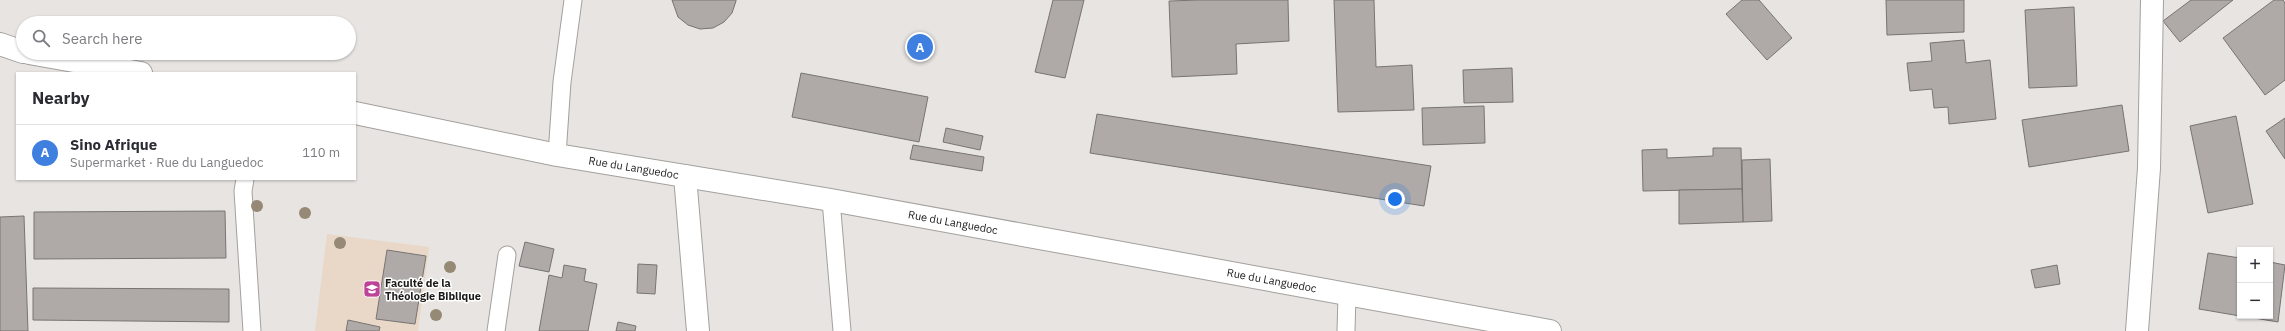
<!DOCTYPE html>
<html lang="en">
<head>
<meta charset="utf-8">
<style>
	:root { --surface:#fff; --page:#f2f2f3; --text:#2b2b33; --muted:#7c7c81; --line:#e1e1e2; --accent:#bd4396 }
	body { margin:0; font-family:"IBM Plex Sans",sans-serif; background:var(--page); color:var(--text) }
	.controls { position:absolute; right:12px; bottom:12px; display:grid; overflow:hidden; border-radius:0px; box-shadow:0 1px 3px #0004 }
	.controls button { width:36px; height:36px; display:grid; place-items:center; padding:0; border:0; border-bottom:1px solid var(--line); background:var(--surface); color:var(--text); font:20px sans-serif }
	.you { position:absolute; left:1395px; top:199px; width:14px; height:14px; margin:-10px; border:3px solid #fff; border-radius:50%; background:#1a73e8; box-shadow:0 0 0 6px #1a73e833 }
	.badge { display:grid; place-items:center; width:26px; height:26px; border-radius:50%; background:var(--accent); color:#fff; font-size:13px; font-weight:700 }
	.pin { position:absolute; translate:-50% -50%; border:2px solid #fff; box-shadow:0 1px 4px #0006 }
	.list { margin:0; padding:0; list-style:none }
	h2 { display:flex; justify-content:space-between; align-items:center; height:52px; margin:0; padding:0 16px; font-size:17px }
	h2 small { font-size:13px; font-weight:400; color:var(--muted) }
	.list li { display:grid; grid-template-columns:26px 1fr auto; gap:12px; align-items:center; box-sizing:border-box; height:56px; padding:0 16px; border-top:1px solid var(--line) }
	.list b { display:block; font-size:15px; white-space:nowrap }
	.list p { margin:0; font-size:13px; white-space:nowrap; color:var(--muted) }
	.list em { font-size:13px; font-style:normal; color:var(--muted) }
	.icon { flex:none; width:22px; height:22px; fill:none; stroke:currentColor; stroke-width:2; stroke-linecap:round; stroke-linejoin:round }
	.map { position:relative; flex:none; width:2285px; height:331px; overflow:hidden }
	.search { position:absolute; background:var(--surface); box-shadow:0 1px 3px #0004; left:16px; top:16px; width:340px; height:44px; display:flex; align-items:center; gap:10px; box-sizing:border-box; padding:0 14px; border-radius:22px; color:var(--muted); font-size:15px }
	.panel { position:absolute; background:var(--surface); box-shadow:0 1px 3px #0004; left:16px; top:72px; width:340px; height:108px; border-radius:0px }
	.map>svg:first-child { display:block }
	.education { fill:#e9d8c7 }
	.building { fill:#afaaa8; stroke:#787472 }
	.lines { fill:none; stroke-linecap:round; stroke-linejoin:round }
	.service-casing { stroke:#a3a09d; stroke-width:19 }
	.minor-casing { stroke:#a3a09d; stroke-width:24 }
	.primary-casing { stroke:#a3a09d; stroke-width:24 }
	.service { stroke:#fff; stroke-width:17 }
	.minor { stroke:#fff; stroke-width:22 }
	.primary { stroke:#fff; stroke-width:22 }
	.tree { fill:#968976 }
	.labels { text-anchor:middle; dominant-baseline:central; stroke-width:3; stroke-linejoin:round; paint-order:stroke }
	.street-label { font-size:11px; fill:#1b1a19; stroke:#fff }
	.poi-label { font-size:11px; font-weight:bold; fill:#1b1a19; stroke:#fff; text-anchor:start }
</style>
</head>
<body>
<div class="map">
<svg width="2285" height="331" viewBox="0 0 2285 331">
	<rect width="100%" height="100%" fill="#e7e4e1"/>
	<path class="education" d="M327 234 429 247 418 331H315Z"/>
	<g class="building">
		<path d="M672 0H736V1L732 13 724 22 713 28 700 29 688 25 678 17Z"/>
		<path d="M1053 0H1084L1065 78 1035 72Z"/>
		<path d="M1199 0H1288L1289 41 1236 44 1237 74 1172 77 1169 1Z"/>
		<path d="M1334 0H1374L1376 67 1412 65 1414 110 1338 112Z"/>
		<path d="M1742 0H1759L1792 38 1767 60 1726 14Z"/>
		<path d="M1886 0H1964V32L1887 35Z"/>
		<path d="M2191 0H2233L2180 42 2163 21Z"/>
		<path d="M2274 0H2283L2285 3V80L2265 95 2223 38Z"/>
		<path d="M2074 7 2077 86 2029 88 2025 10Z"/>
		<path d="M1964 40 1966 63 1990 60 1996 119 1949 124 1948 107 1934 108 1932 89 1910 91 1907 63 1932 61 1930 43Z"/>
		<path d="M1512 68 1513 102 1464 103 1463 70Z"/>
		<path d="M801 73 928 97 919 142 792 117Z"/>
		<path d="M2122 105 2129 151 2029 167 2022 120Z"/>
		<path d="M1484 106 1485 143 1423 145 1422 108Z"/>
		<path d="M1097 114 1431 166 1424 206 1090 153Z"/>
		<path d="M2236 116 2253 204 2208 213 2190 126Z"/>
		<path d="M2285 118V159L2266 131Z"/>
		<path d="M946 128 983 136 980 150 943 142Z"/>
		<path d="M913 145 984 157 982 171 910 159Z"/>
		<path d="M1713 148H1741L1742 189 1643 191 1642 150 1667 149V158L1713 156Z"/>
		<path d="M1770 159 1772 221 1743 222 1742 160Z"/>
		<path d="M1742 189 1743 222 1679 224V190Z"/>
		<path d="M225 211 226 258 34 259V212Z"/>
		<path d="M24 216 28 331H0V217Z"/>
		<path d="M525 242 554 249 549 272 519 266Z"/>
		<path d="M387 250 426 256 415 324 376 319Z"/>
		<path d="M2208 253 2240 258V316L2199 309Z"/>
		<path d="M2270 262 2285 265 2278 322 2242 316H2270Z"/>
		<path d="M638 264 657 265 655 294 637 293Z"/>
		<path d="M564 265 586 269 584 281 597 284 588 331H539L549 275 562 278Z"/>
		<path d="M2057 265 2060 284 2035 288 2031 270Z"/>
		<path d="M33 288 229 289V322L33 320Z"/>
		<path d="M348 320 380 327 379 331H346Z"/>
		<path d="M618 322 636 326 635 331H616Z"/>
	</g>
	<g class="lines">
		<g class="service-casing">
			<g id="service">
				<path d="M557 155 562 82 573 0"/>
				<path d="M245 179 243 191 252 331"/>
				<path d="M831 200 842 331"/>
				<path d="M496 331 507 255"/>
				<path d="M1346 331 1347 295"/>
			</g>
		</g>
		<g class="minor-casing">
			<g id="minor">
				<path d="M685 176 698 331"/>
				<path d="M2137 331 2149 168 2152 0"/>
			</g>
		</g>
		<g class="primary-casing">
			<g id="primary">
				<path d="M0 44 23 52"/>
				<path d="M29 53 141 73"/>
				<path id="s1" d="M355 113 557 155 831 200 1550 331"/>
			</g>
		</g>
		<use href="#service" class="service"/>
		<use href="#minor" class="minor"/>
		<use href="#primary" class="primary"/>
	</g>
	<g class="tree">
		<circle cx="257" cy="206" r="6"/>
		<circle cx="305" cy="213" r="6"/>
		<circle cx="340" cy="243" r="6"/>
		<circle cx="450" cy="267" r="6"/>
		<circle cx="436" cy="315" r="6"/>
	</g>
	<defs>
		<g id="university-square" transform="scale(0.9)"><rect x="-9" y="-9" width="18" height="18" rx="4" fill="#bd4396" stroke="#fff"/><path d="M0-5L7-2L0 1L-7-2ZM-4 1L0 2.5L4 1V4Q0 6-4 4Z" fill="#fff"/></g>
	</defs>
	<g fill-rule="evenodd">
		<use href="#university-square" x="372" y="289"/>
	</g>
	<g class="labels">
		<g class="street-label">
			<text stroke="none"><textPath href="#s1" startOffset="284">Rue du Languedoc</textPath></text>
			<text stroke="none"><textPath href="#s1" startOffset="608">Rue du Languedoc</textPath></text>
			<text stroke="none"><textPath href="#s1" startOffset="932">Rue du Languedoc</textPath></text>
		</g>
		<g class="poi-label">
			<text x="385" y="283">Faculté de la<tspan x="385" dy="13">Théologie Biblique</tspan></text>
		</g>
	</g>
</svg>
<div class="controls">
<button>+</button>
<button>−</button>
</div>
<div class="you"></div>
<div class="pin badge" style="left:920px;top:47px;background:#3f7fe0">A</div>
<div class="search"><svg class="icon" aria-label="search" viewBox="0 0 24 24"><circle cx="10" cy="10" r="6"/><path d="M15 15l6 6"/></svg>Search here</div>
<section class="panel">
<h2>Nearby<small></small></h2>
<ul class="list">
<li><span class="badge" style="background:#3f7fe0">A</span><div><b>Sino Afrique</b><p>Supermarket · Rue du Languedoc</p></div><em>110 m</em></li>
</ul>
</section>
</div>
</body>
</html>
